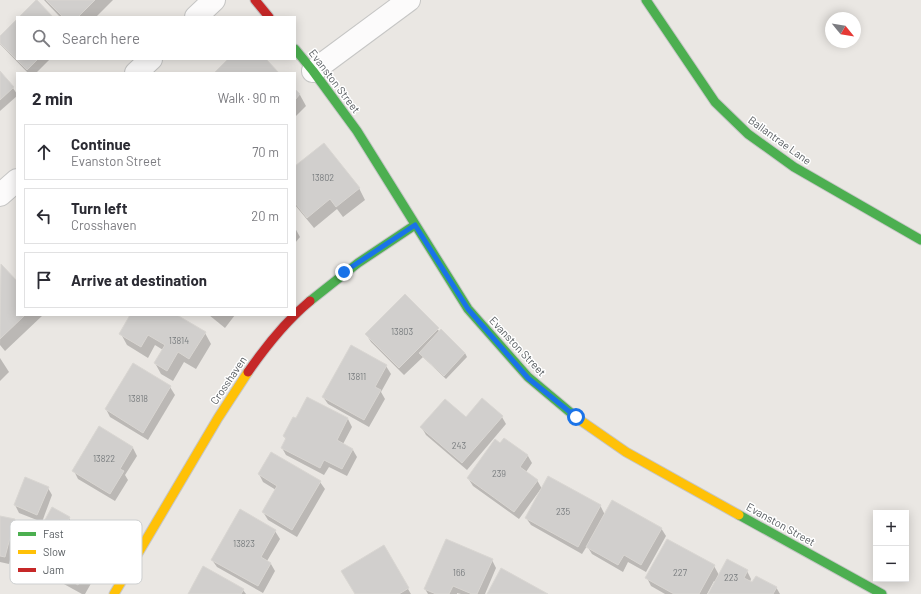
<!DOCTYPE html>
<html lang="en">
<head>
<meta charset="utf-8">
<style>
	:root { --surface:#fff; --page:#f7f7f7; --text:#2b2b33; --muted:#7c7c81; --line:#e1e1e2 }
	body { margin:0; font-family:Barlow,sans-serif; background:var(--page); color:var(--text) }
	.controls { position:absolute; right:12px; bottom:12px; display:grid; overflow:hidden; border-radius:0px; box-shadow:0 2px 10px #0003 }
	.controls button { width:36px; height:36px; display:grid; place-items:center; padding:0; border:0; border-bottom:1px solid var(--line); background:var(--surface); color:var(--text); font:20px sans-serif }
	.compass { position:absolute; left:825px; top:12px; width:36px; height:36px; border-radius:50%; background:var(--surface); box-shadow:0 2px 10px #0003; rotate:120deg }
	.stop { position:absolute; width:12px; height:12px; margin:-9px; border:3px solid #1a73e8; border-radius:50%; background:#fff }
	.stop.end { background:#1a73e8; border-color:#fff; box-shadow:0 1px 4px #0008 }
	.list { margin:0; padding:0; list-style:none }
	h2 { display:flex; justify-content:space-between; align-items:center; height:52px; margin:0; padding:0 16px; font-size:17px }
	h2 small { font-size:13px; font-weight:400; color:var(--muted) }
	.list li { display:grid; grid-template-columns:26px 1fr auto; gap:12px; align-items:center; box-sizing:border-box; height:56px; margin:0 8px 8px; padding:0 8px; border:1px solid var(--line); border-radius:0px }
	.list b { display:block; font-size:15px; white-space:nowrap }
	.list p { margin:0; font-size:13px; white-space:nowrap; color:var(--muted) }
	.list em { font-size:13px; font-style:normal; color:var(--muted) }
	.icon { flex:none; width:22px; height:22px; fill:none; stroke:currentColor; stroke-width:2; stroke-linecap:round; stroke-linejoin:round }
	.map { position:relative; flex:none; width:921px; height:594px; overflow:hidden }
	.search { position:absolute; background:var(--surface); box-shadow:0 2px 10px #0003; left:16px; top:16px; width:280px; height:44px; display:flex; align-items:center; gap:10px; box-sizing:border-box; padding:0 14px; border-radius:0px; color:var(--muted); font-size:15px }
	.panel { position:absolute; background:var(--surface); box-shadow:0 2px 10px #0003; left:16px; top:72px; width:280px; height:244px; border-radius:0px }
	.map>svg:first-child { display:block }
	.shadow { fill:#0003 }
	.building { fill:#d1cfcd; stroke:#d9d6d2 }
	.lines { fill:none; stroke-linecap:round; stroke-linejoin:round }
	.street-casing { stroke:#c6c6c5; stroke-width:24 }
	.fast-casing { stroke:#c6c6c6; stroke-width:11 }
	.slow-casing { stroke:#c6c6c6; stroke-width:11 }
	.jam-casing { stroke:#c6c6c6; stroke-width:11 }
	.street { stroke:#fcfbfb; stroke-width:22 }
	.fast { stroke:#4caf50; stroke-width:9 }
	.slow { stroke:#ffc107; stroke-width:9 }
	.jam { stroke:#c62828; stroke-width:9 }
	.route { stroke:#1a73e8; stroke-width:5 }
	.labels { text-anchor:middle; dominant-baseline:central; stroke-width:3; stroke-linejoin:round; paint-order:stroke }
	.number-label { font-size:9px; fill:#787c7e }
	.street-label { font-size:11px; fill:#595e62; stroke:#fff }
	.key { fill:#fff; stroke:#cdcfd0; stroke-width:1 }
	.key-label { font-size:11px; fill:#595e62 }
</style>
</head>
<body>
<div class="map">
<svg width="921" height="594" viewBox="0 0 921 594">
	<rect width="100%" height="100%" fill="#eae7e3"/>
	<g class="shadow">
		<path d="M44 0H113L96 17H60Z"/>
		<path d="M17 20V59H50L36 73H28L0 44V37Z"/>
		<path d="M0 73 13 88 17 94V96L0 111Z"/>
		<path d="M295 90 300 95 306 106 295 117Z"/>
		<path d="M295 168 359 188 365 200 343 217 337 209 314 228 295 205Z"/>
		<path d="M295 228 300 237 295 243Z"/>
		<path d="M1 265 17 283V315H43L5 351 0 345Z"/>
		<path d="M405 296 440 332 465 353 467 357 446 379 423 357 404 375 371 342 366 334Z"/>
		<path d="M132 315H175L205 333 211 344 196 369 184 362 173 381 161 374 155 363 163 350 155 345 148 358 127 345 121 334Z"/>
		<path d="M209 315H235L225 328Z"/>
		<path d="M0 358 9 372 0 381Z"/>
		<path d="M133 364 170 387 175 395 148 440 110 417 106 409Z"/>
		<path d="M386 366 391 374 381 392 385 399 369 427 328 404 323 397Z"/>
		<path d="M308 398 348 419 352 427 343 444 353 450 357 457 347 476 329 467 324 475 286 455 282 448 286 440 284 436 296 419Z"/>
		<path d="M502 417 506 424 467 470 426 435 422 428 467 418Z"/>
		<path d="M100 428 133 448 137 456 125 475 128 480 115 501 78 479 74 471Z"/>
		<path d="M504 439 528 456 532 463 526 472 537 480 542 489 600 505 605 515 661 528 666 536 646 572 628 562 623 572 592 554 587 546 582 554 531 525 526 518 541 491 540 490 519 519 473 486 468 478Z"/>
		<path d="M259 474 320 482 325 489 297 537 268 520 263 512 276 490 263 482Z"/>
		<path d="M48 488 52 495 42 522 19 513 15 505Z"/>
		<path d="M0 517 14 520 18 528 9 564 0 562Z"/>
		<path d="M69 518 75 529 73 534 98 548 105 559 85 594H82L33 567 26 556Z"/>
		<path d="M275 531 280 539 267 561 271 564 275 571 263 593 217 567 212 560Z"/>
		<path d="M383 547 411 594H356Z"/>
		<path d="M492 560 496 568 485 594H461L457 593V594H428L425 589Z"/>
		<path d="M714 566 719 575 747 571 751 579 750 582 753 584 776 587 780 594H710L716 582 714 581 707 594H665L651 586 647 578Z"/>
		<path d="M243 590 246 594H189Z"/>
	</g>
	<g class="building">
		<path d="M36 0H37L53 17H19Z"/>
		<path d="M46 0H95L78 17H63Z"/>
		<path d="M17 19V59H38L27 70 0 43V36Z"/>
		<path d="M228 59H266L279 73H214Z"/>
		<path d="M0 71 14 87 0 100Z"/>
		<path d="M295 89 300 94 295 100Z"/>
		<path d="M324 143 360 188 336 207 330 199 307 218 295 203V166Z"/>
		<path d="M1 264 17 281V315H25L0 339Z"/>
		<path d="M405 294 439 328 399 368 365 334Z"/>
		<path d="M130 315H177L206 332 189 359 178 352 167 371 154 363 165 345 148 335 141 347 119 334Z"/>
		<path d="M441 329 465 353 444 376 419 353Z"/>
		<path d="M351 345 387 365 375 387 381 390 364 420 322 397Z"/>
		<path d="M133 363 171 386 143 433 105 409Z"/>
		<path d="M307 397 348 418 337 440 353 449 342 469 324 460 320 468 281 448 286 438 283 436 293 417 296 418Z"/>
		<path d="M482 398 503 416 462 463 420 427 445 399 466 417Z"/>
		<path d="M99 426 133 447 120 469 124 471 110 494 72 471Z"/>
		<path d="M504 438 528 455 520 467 538 480 514 512 467 478 495 439 500 443Z"/>
		<path d="M271 452 321 481 292 530 262 512 277 486 258 474Z"/>
		<path d="M548 476 601 505 578 547 525 518Z"/>
		<path d="M25 477 49 487 37 515 14 505Z"/>
		<path d="M612 500 662 528 641 565 624 555 618 565 586 547Z"/>
		<path d="M52 507 70 517 64 528 99 547 78 585 25 556Z"/>
		<path d="M240 509 276 530 261 557 271 563 258 586 211 560Z"/>
		<path d="M0 516 15 519 5 557 0 556Z"/>
		<path d="M446 539 493 559 477 594H472L453 586 449 594H436L424 589Z"/>
		<path d="M667 539 715 565 699 594H674L645 578Z"/>
		<path d="M384 545 409 588 399 594H355L341 571Z"/>
		<path d="M727 559 748 570 744 578 752 582 756 576 777 587 773 594H708Z"/>
		<path d="M203 566 244 589 241 594H188Z"/>
		<path d="M501 568 548 594H487Z"/>
	</g>
	<g class="lines">
		<g class="street-casing">
			<g id="street">
				<path d="M196 17 214 0"/>
				<path d="M313 71 409 0"/>
				<path d="M136 73 151 59"/>
				<path d="M0 195 17 180"/>
			</g>
		</g>
		<g class="fast-casing">
			<g id="fast">
				<path d="M646 0 715 102 748 134 794 167 921 240"/>
				<path d="M295 49 313 71 357 131 468 309 528 377 577 418"/>
				<path d="M310 301 358 263 415 225"/>
				<path d="M739 515 882 594"/>
			</g>
		</g>
		<g class="slow-casing">
			<g id="slow">
				<path d="M577 418 626 452 739 515"/>
				<path d="M114 594 218 418 248 372"/>
			</g>
		</g>
		<g class="jam-casing">
			<g id="jam">
				<path d="M255 0 269 17"/>
				<path d="M248 372C266 346 286 321 310 301"/>
			</g>
		</g>
		<use href="#street" class="street"/>
		<use href="#fast" class="fast"/>
		<use href="#slow" class="slow"/>
		<use href="#jam" class="jam"/>
	</g>
	<g class="lines">
		<path class="route" d="M344 272 415 225 468 309 528 378 576 417"/>
	</g>
	<g class="labels">
		<g class="number-label">
			<text x="323" y="177">13802</text>
			<text x="402" y="331">13803</text>
			<text x="179" y="340">13814</text>
			<text x="357" y="376">13811</text>
			<text x="138" y="398">13818</text>
			<text x="459" y="445">243</text>
			<text x="104" y="458">13822</text>
			<text x="499" y="473">239</text>
			<text x="563" y="511">235</text>
			<text x="244" y="543">13823</text>
			<text x="459" y="572">166</text>
			<text x="680" y="572">227</text>
			<text x="731" y="577">223</text>
		</g>
		<g class="street-label">
			<text transform="translate(335 81) rotate(53)">Evanston Street</text>
			<text transform="translate(780 140) rotate(36)">Ballantrae Lane</text>
			<text transform="translate(518 346) rotate(47)">Evanston Street</text>
			<text transform="translate(228 380) rotate(-56)">Crosshaven</text>
			<text transform="translate(781 524) rotate(29)">Evanston Street</text>
		</g>
	</g>
	<rect x="10" y="520" width="132" height="64" rx="6" class="key"/>
	<rect x="18" y="532" width="18" height="4" fill="#4caf50"/>
	<rect x="18" y="550" width="18" height="4" fill="#ffc107"/>
	<rect x="18" y="568" width="18" height="4" fill="#c62828"/>
	<g class="key-label">
		<text x="43" y="538">Fast</text>
		<text x="43" y="556">Slow</text>
		<text x="43" y="574">Jam</text>
	</g>
</svg>
<div class="controls">
<button>+</button>
<button>−</button>
</div>
<svg class="compass" viewBox="-18 -18 36 36"><path d="M0-13l5 13h-10z" fill="#e53935"/><path d="M0 13l5-13h-10z" fill="#7c7c81"/></svg>
<div class="stop" style="left:576px;top:417px"></div>
<div class="stop end" style="left:344px;top:272px"></div>
<div class="search"><svg class="icon" aria-label="search" viewBox="0 0 24 24"><circle cx="10" cy="10" r="6"/><path d="M15 15l6 6"/></svg>Search here</div>
<section class="panel">
<h2>2 min<small>Walk · 90 m</small></h2>
<ul class="list">
<li><svg class="icon" aria-label="ahead" viewBox="0 0 24 24"><path d="M12 20V5M6 11l6-6 6 6"/></svg><div><b>Continue</b><p>Evanston Street</p></div><em>70 m</em></li>
<li><svg class="icon" aria-label="left" viewBox="0 0 24 24"><path d="M17 20v-9H6M10 6l-5 5 5 5"/></svg><div><b>Turn left</b><p>Crosshaven</p></div><em>20 m</em></li>
<li><svg class="icon" aria-label="arrive" viewBox="0 0 24 24"><path d="M6 21V4h12l-3 4 3 4H6"/></svg><div><b>Arrive at destination</b></div></li>
</ul>
</section>
</div>
</body>
</html>
